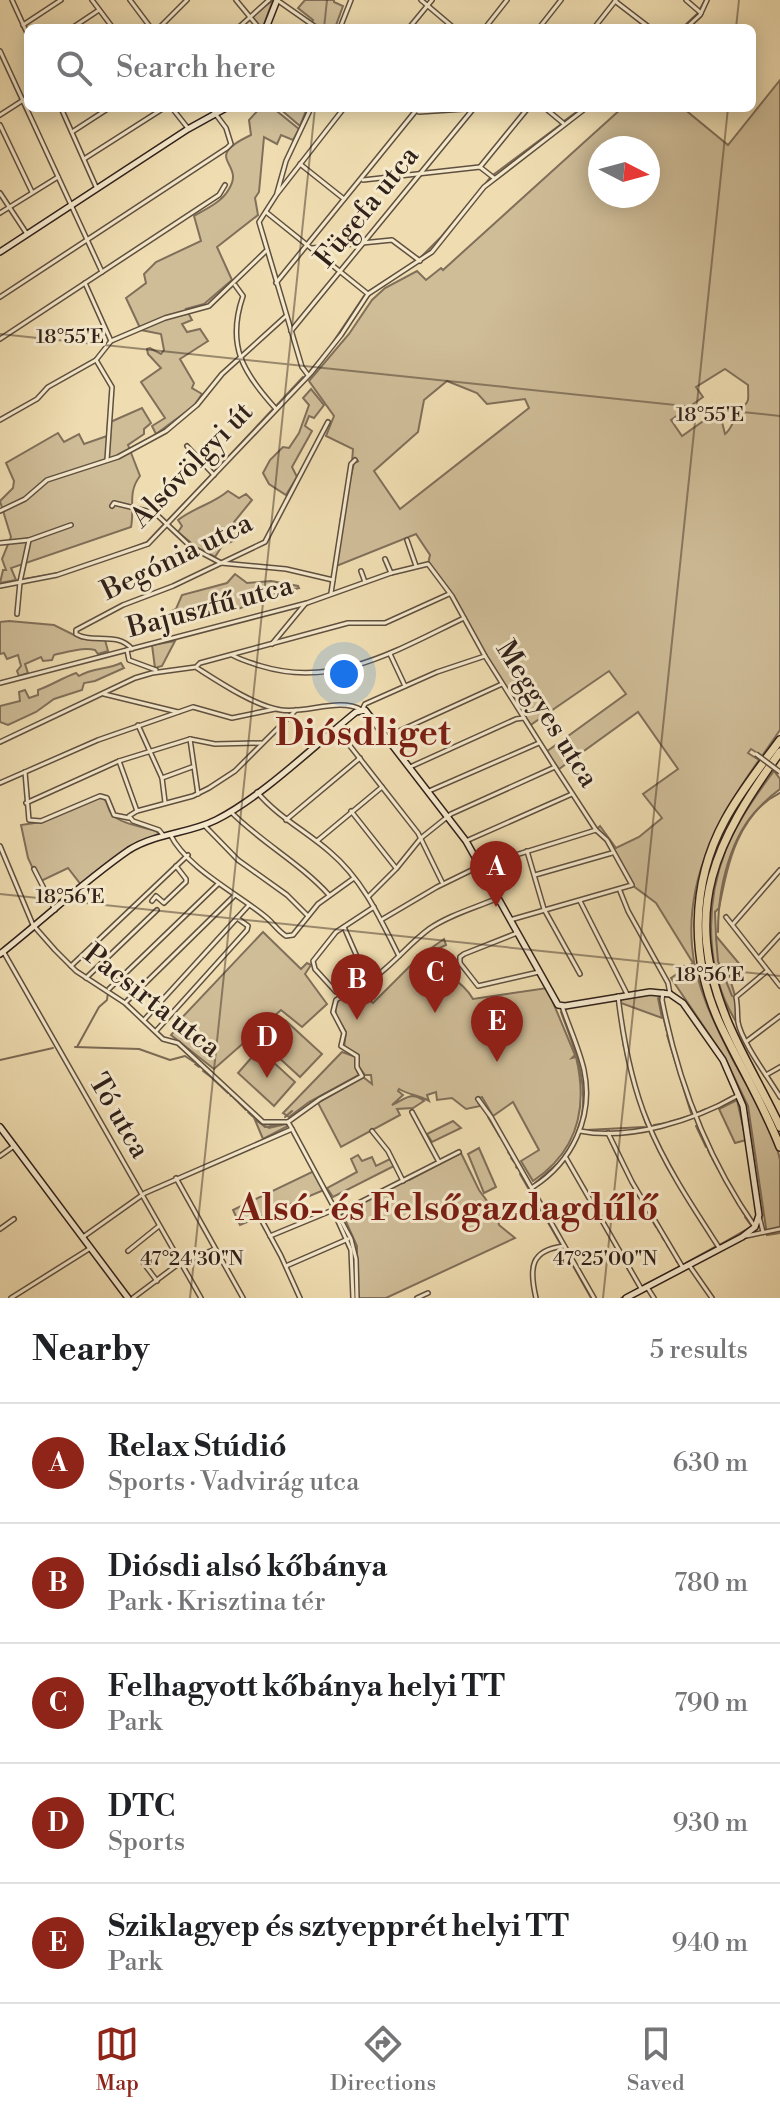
<!DOCTYPE html>
<html lang="en">
<head>
<meta charset="utf-8">
<style>
	:root { --surface:#fff; --page:#f2f2f2; --text:#202124; --muted:#757577; --line:#e0e0e0; --accent:#8f2418 }
	body { margin:0; font-family:"Libre Bodoni",serif; background:var(--page); color:var(--text) }
	.compass { position:absolute; left:588px; top:136px; width:72px; height:72px; border-radius:50%; background:var(--surface); box-shadow:0 4px 20px #0003; rotate:96deg }
	.you { position:absolute; left:344px; top:674px; width:28px; height:28px; margin:-20px; border:6px solid #fff; border-radius:50%; background:#1a73e8; box-shadow:0 0 0 12px #1a73e833 }
	.badge { display:grid; place-items:center; width:52px; height:52px; border-radius:50%; background:var(--accent); color:#fff; font-size:26px; font-weight:700 }
	.pin { position:absolute; translate:-50% -66px; filter:drop-shadow(0 2px 4px #0008) }
	.pin::after { content:''; position:absolute; top:42px; width:28px; height:24px; background:inherit; clip-path:polygon(0 0,100% 0,50% 100%) }
	.list { margin:0; padding:0; list-style:none }
	h2 { display:flex; justify-content:space-between; align-items:center; height:104px; margin:0; padding:0 32px; font-size:34px }
	h2 small { font-size:26px; font-weight:400; color:var(--muted) }
	.list li { display:grid; grid-template-columns:52px 1fr auto; gap:24px; align-items:center; box-sizing:border-box; height:120px; padding:0 32px; border-top:2px solid var(--line) }
	.list b { display:block; font-size:30px; white-space:nowrap }
	.list p { margin:0; font-size:26px; white-space:nowrap; color:var(--muted) }
	.list em { font-size:26px; font-style:normal; color:var(--muted) }
	.icon { flex:none; width:44px; height:44px; fill:none; stroke:currentColor; stroke-width:2; stroke-linecap:round; stroke-linejoin:round }
	.map { position:relative; flex:none; width:780px; height:1298px; overflow:hidden }
	.search { position:absolute; background:var(--surface); box-shadow:0 4px 20px #0003; left:24px; right:24px; top:24px; height:88px; display:flex; align-items:center; gap:20px; box-sizing:border-box; padding:0 28px; border-radius:12px; color:var(--muted); font-size:30px }
	.sheet { height:704px; background:var(--surface) }
	nav { display:flex; justify-content:space-around; align-items:center; box-sizing:border-box; height:112px; border-top:2px solid var(--line); background:var(--surface); font-size:22px; color:var(--muted) }
	nav a { display:grid; justify-items:center; gap:4px }
	nav .on { color:var(--accent) }
	.map>svg:first-child { display:block }
	.green { fill:#cfbd98; stroke:#806f5a; stroke-width:2; fill-rule:evenodd }
	.lines { fill:none; stroke-linecap:round; stroke-linejoin:round }
	.stream { stroke:#7c6b56; stroke-width:2 }
	.street-casing { stroke:#605040; stroke-width:6 }
	.secondary-casing { stroke:#31211b; stroke-width:8 }
	.highway-casing { stroke:#31211b; stroke-width:10 }
	.street { stroke:#f5e9cc; stroke-width:3 }
	.secondary { stroke:#f5e9cc; stroke-width:5 }
	.highway { stroke:#efddb1; stroke-width:7 }
	.street-bridge-casing { stroke:#605040; stroke-width:6; stroke-linecap:butt }
	.street-bridge { stroke:#f5e9cc; stroke-width:3 }
	.ticks { fill:none; stroke:#31211b; stroke-width:2; stroke-opacity:0.45 }
	.labels { text-anchor:middle; dominant-baseline:central; stroke-width:6; stroke-linejoin:round; paint-order:stroke }
	.street-label { font-size:28px; fill:#31211b; stroke:#f5e9cc }
	.district-label { font-size:36px; font-weight:bold; fill:#7a1f14; stroke:#f5e9cc }
	.ticks-label { font-size:20px; text-anchor:middle; fill:#31211b; stroke:#f5e9cc; stroke-width:6; stroke-linejoin:round; paint-order:stroke }
</style>
</head>
<body>
<div class="map">
<svg width="780" height="1298" viewBox="0 0 780 1298">
	<rect width="100%" height="100%" fill="#efddb1"/>
	<filter id="stains"><feTurbulence type="fractalNoise" baseFrequency=".0025" numOctaves="4"/><feColorMatrix values="0 0 0 0 .2 0 0 0 0 .09 0 0 0 0 .02 0 0 0 .5 -.17"/></filter>
	<radialGradient id="worn" r=".72"><stop offset=".6" stop-color="#630" stop-opacity="0"/><stop offset="1" stop-color="#630" stop-opacity=".3"/></radialGradient>
	<g class="green">
		<path d="M273 0 263 27H260L252 16Z"/>
		<path d="M305 0H334V2L343 6 335 28H309L313 20 298 8Z"/>
		<path d="M780 80V730L762 756 751 749 748 753 759 760C720 815 686 876 692 946 695 986 715 1025 733 1060 747 1086 775 1133 780 1160 780 1183 780 1210 780 1233L767 1235 748 1106 725 1058 671 978 693 963 656 903 632 885 607 840 596 830 600 826 616 848 639 837 662 818 643 794 678 769 638 712 559 769 546 752 626 694 609 671 529 726 502 684 442 581 428 564 430 555 416 534 334 567 341 517 354 463 359 461 352 462 353 449 326 436 334 416 309 381 349 334 372 300 385 288 417 271 426 280 441 268 443 270 622 108H683L728 145ZM600 148H648V196H600ZM725 369 748 385C749 409 748 398 736 416 732 423 732 428 725 434L719 410 682 436 671 420 703 397 696 387ZM447 381 477 393 487 404 525 399 529 408 400 509 374 471 418 432 424 400Z"/>
		<path d="M260 108H273L299 129 293 140 281 135 277 144 264 137 259 192 255 198 258 215 217 247 232 280 204 304 186 309 192 320 182 324 187 332 200 329 208 341 180 359 194 383 192 388 202 394 194 406 156 434 152 426 165 418 141 382 161 368 148 354 147 349 150 348 161 354 164 350 161 334 141 330 126 298 146 283 144 274 156 262 201 241 194 216C206 209 222 202 229 189 246 162 200 159 251 135L249 120Z"/>
		<path d="M279 108H307L300 126Z"/>
		<path d="M311 389 324 405 314 418 309 416 305 426 312 431 292 467 297 477 286 495 269 484 263 473 270 460 283 447 289 448 299 433 309 405 303 398Z"/>
		<path d="M142 408 151 423 144 429V434L128 445 140 476C127 493 135 507 131 527L11 568 16 580 0 583 3 570H6L2 559 11 537 0 501 13 488 14 481 6 463 58 433 64 442 79 434 84 444 107 436 108 423Z"/>
		<path d="M228 491 239 498 246 494 252 500 234 522 240 531 237 539 222 546 215 557 196 547 178 532 182 526 178 520C195 507 213 504 228 491Z"/>
		<path d="M235 574 247 583 271 581 298 586 299 588 257 599 251 604 233 611 229 605 196 612 192 609 179 613 178 621 153 629 150 621 176 609 182 595 227 583Z"/>
		<path d="M9 621 54 625 82 639 105 640 108 651 98 654 95 650C83 647 66 652 54 655L52 660 43 661 41 657 25 664 28 673 19 676 17 671 21 666 18 655 7 659 4 653 0 654V622Z"/>
		<path d="M175 641 162 666 155 668 152 645Z"/>
		<path d="M121 663 124 668 95 681 84 683 82 690 54 699 36 712 8 725 0 722V706L20 701 19 692 25 690 29 698 38 695V690C52 685 62 678 76 673L79 676C93 667 107 670 121 663Z"/>
		<path d="M774 771 780 779V789C737 820 729 858 719 908L715 912 716 936 742 967 729 976 737 1002V1023C706 975 704 907 725 852 736 822 758 792 774 771Z"/>
		<path d="M100 796C109 801 106 805 111 813 119 824 144 827 156 831L160 835 138 842 82 886 68 868 39 882 28 858 21 825 41 822Z"/>
		<path d="M263 932 301 969 307 963 311 965 305 974 327 1004 302 1027 281 1010 214 1069 171 1035 177 1028 175 1025Z"/>
		<path d="M444 939 446 945 429 953C438 973 462 979 473 999L547 988 575 1055 572 1058 576 1057C588 1107 578 1151 533 1181L521 1161 539 1150 513 1102 493 1116 482 1097 477 1099 480 1106 466 1109 452 1098 437 1100 436 1092 427 1095 429 1101C419 1095 409 1095 399 1089L398 1091 403 1095 392 1105C403 1101 411 1090 424 1101L413 1108 397 1109 400 1115 341 1147 318 1103 363 1077 372 1084 371 1075H365L359 1067V1055L344 1047 346 1032 336 1015 335 1003 339 999 359 992 373 1003 420 956Z"/>
		<path d="M646 994H658L660 996 658 998 662 1018 621 1003 620 999Z"/>
		<path d="M286 1021 322 1054 300 1077 264 1044Z"/>
		<path d="M259 1049 295 1082 274 1106 238 1073Z"/>
		<path d="M342 1052 356 1057V1068L359 1075 309 1102 289 1117 283 1113Z"/>
		<path d="M737 1100 746 1140 735 1143 719 1109Z"/>
		<path d="M255 1120 269 1128 286 1124 288 1126 263 1139Z"/>
		<path d="M453 1121 461 1128 432 1142 427 1134Z"/>
		<path d="M479 1148 496 1187 484 1193 468 1154Z"/>
		<path d="M461 1153 479 1190 493 1209 496 1208 499 1225 515 1238 386 1298H357V1246L342 1213Z"/>
		<path d="M358 1155 362 1161 372 1157 376 1166 390 1159 394 1166 333 1197 327 1188 357 1172 351 1159Z"/>
		<path d="M314 1171 324 1190 240 1225 233 1210Z"/>
	</g>
	<g class="lines">
		<g class="stream">
			<path d="M700 9 705 0"/>
			<path d="M682 28 698 13"/>
			<path d="M564 121 582 108"/>
			<path d="M493 175 560 125"/>
			<path d="M421 257 441 237 490 178"/>
			<path d="M369 291 414 262"/>
			<path d="M331 345 364 296"/>
			<path d="M309 372 320 359"/>
			<path d="M276 406 303 377"/>
			<path d="M214 472 272 410"/>
			<path d="M167 521 211 475"/>
			<path d="M126 550 147 542 164 524"/>
			<path d="M24 579 59 573"/>
			<path d="M1 584 18 581"/>
			<path d="M718 932C718 884 733 816 780 793"/>
			<path d="M716 937 718 961 732 996"/>
			<path d="M659 999 664 1018"/>
			<path d="M617 1001 624 1047"/>
			<path d="M561 1012C574 1048 589 1081 581 1120"/>
			<path d="M664 1020 667 1032"/>
			<path d="M667 1035 691 1113"/>
			<path d="M75 1047 139 1049 170 1060 185 1056 194 1062"/>
			<path d="M77 1047 99 1007 107 1000 108 992"/>
			<path d="M625 1049 626 1057"/>
			<path d="M0 1060 53 1048"/>
			<path d="M195 1064 199 1067"/>
			<path d="M203 1071 211 1077"/>
			<path d="M212 1078 228 1093"/>
			<path d="M230 1094 231 1096"/>
			<path d="M233 1097 237 1101"/>
			<path d="M238 1102 246 1110"/>
			<path d="M716 1105 732 1096"/>
			<path d="M640 1106 646 1124"/>
			<path d="M248 1112 250 1114"/>
			<path d="M697 1113 706 1109"/>
			<path d="M251 1115 265 1127 283 1124"/>
			<path d="M285 1117 292 1111"/>
			<path d="M488 1117 500 1137"/>
			<path d="M669 1122 689 1116"/>
			<path d="M654 1125 667 1123"/>
			<path d="M696 1126 706 1147"/>
			<path d="M586 1130 644 1127"/>
			<path d="M577 1132 580 1122"/>
			<path d="M608 1137 620 1162"/>
			<path d="M708 1150 711 1156"/>
			<path d="M508 1152 510 1155"/>
			<path d="M511 1158 514 1162"/>
			<path d="M712 1158 718 1169"/>
			<path d="M621 1164 626 1173"/>
			<path d="M516 1167 517 1168"/>
			<path d="M719 1170 744 1214"/>
			<path d="M520 1174 561 1245"/>
			<path d="M627 1175 628 1178"/>
			<path d="M409 1180 458 1154"/>
			<path d="M535 1183 557 1164"/>
			<path d="M635 1190 638 1196"/>
			<path d="M640 1199 643 1204"/>
			<path d="M644 1206 647 1211"/>
			<path d="M649 1214 652 1219"/>
			<path d="M745 1217 750 1224"/>
			<path d="M653 1222 656 1227"/>
			<path d="M658 1230 661 1234"/>
			<path d="M707 1232 714 1242"/>
			<path d="M662 1237 664 1240"/>
			<path d="M612 1241 624 1263"/>
			<path d="M721 1244 749 1228"/>
			<path d="M667 1245 673 1254"/>
			<path d="M563 1248 591 1298"/>
			<path d="M676 1260 677 1262"/>
			<path d="M686 1263 715 1247"/>
			<path d="M626 1266 636 1283"/>
			<path d="M644 1285 679 1267"/>
			<path d="M621 1298 637 1289"/>
		</g>
		<g class="street-casing">
			<g id="street">
				<path d="M12 0 28 35"/>
				<path d="M92 0 113 28"/>
				<path d="M130 0 151 28"/>
				<path d="M236 0 259 28"/>
				<path d="M277 0 317 28"/>
				<path d="M421 0 454 28"/>
				<path d="M686 0 701 13"/>
				<path d="M615 1 650 28"/>
				<path d="M23 25 61 0"/>
				<path d="M72 28 99 10"/>
				<path d="M159 28 187 0"/>
				<path d="M238 28 269 0"/>
				<path d="M340 28 351 0"/>
				<path d="M409 28 432 0"/>
				<path d="M485 28 507 0"/>
				<path d="M539 28 561 0"/>
				<path d="M594 28 616 0"/>
				<path d="M686 28 700 15 707 0"/>
				<path d="M0 51 102 272"/>
				<path d="M61 108 97 189"/>
				<path d="M172 108 187 127"/>
				<path d="M412 108 419 112 480 108"/>
				<path d="M545 108 563 123"/>
				<path d="M0 115 28 97"/>
				<path d="M0 125 32 192"/>
				<path d="M72 132 109 108"/>
				<path d="M84 159 164 108"/>
				<path d="M300 164 344 199"/>
				<path d="M480 167 528 108"/>
				<path d="M363 180 480 167 494 178"/>
				<path d="M0 193 27 234"/>
				<path d="M277 193 286 161 311 108"/>
				<path d="M266 212 368 294"/>
				<path d="M0 213 58 177"/>
				<path d="M312 248 392 240 420 261"/>
				<path d="M85 283 111 341"/>
				<path d="M276 283 418 108"/>
				<path d="M235 285 243 296C226 345 243 373 276 409"/>
				<path d="M0 297 227 148 231 144 226 128 211 108"/>
				<path d="M291 331 474 108"/>
				<path d="M0 339 219 195 225 185"/>
				<path d="M96 360 112 387 107 460"/>
				<path d="M308 375 302 367 259 222 277 194 344 108"/>
				<path d="M0 420 37 399 48 387 96 360 111 341 165 318 209 306 266 251"/>
				<path d="M187 446 214 475"/>
				<path d="M112 506 114 503 155 513 191 547 221 563 286 569 333 580"/>
				<path d="M0 511 25 499 47 480 118 457 166 431 197 405 222 374 286 316"/>
				<path d="M407 540 416 566"/>
				<path d="M0 543 29 540 71 525"/>
				<path d="M385 559 391 573"/>
				<path d="M361 571 365 582"/>
				<path d="M0 586 57 575 148 544 311 373 341 335 368 294 432 252 484 187 586 108"/>
				<path d="M331 593 351 464 355 460"/>
				<path d="M17 614 20 582 29 540"/>
				<path d="M272 644 305 604"/>
				<path d="M132 649C117 631 93 644 76 634V630L123 605 173 586 265 542 328 422"/>
				<path d="M127 650 129 660 156 670"/>
				<path d="M390 654 405 686"/>
				<path d="M232 655C241 660 251 663 261 666 335 689 399 649 464 618"/>
				<path d="M197 668C219 682 255 706 281 710 307 714 339 697 362 710L365 704 437 672 485 656"/>
				<path d="M0 683 307 603 391 573 428 564 452 596 485 656 555 767 596 830 607 840 632 885 510 920"/>
				<path d="M104 694 178 712"/>
				<path d="M138 725 162 778 165 802"/>
				<path d="M336 728 418 833 442 882"/>
				<path d="M386 737 502 684"/>
				<path d="M190 739 198 794"/>
				<path d="M0 742 135 678 152 673 196 667 200 663 348 623H385L449 594"/>
				<path d="M119 761 137 811"/>
				<path d="M410 767 516 719 524 718"/>
				<path d="M25 772 29 820 41 821 100 796 107 798 114 815 129 818"/>
				<path d="M162 778 192 767"/>
				<path d="M0 783 98 740 193 707 232 718 275 709"/>
				<path d="M429 791 539 743"/>
				<path d="M257 792C278 817 306 831 330 852 363 880 380 918 399 956"/>
				<path d="M26 803 119 761 190 739 215 744 261 743"/>
				<path d="M351 811 396 868"/>
				<path d="M231 812C262 843 300 863 329 895"/>
				<path d="M286 820 360 758"/>
				<path d="M204 825 238 860 287 895 308 916"/>
				<path d="M170 834C187 869 239 894 267 918 274 924 278 931 286 936L293 935 318 904 354 878"/>
				<path d="M163 835 159 830 133 821 129 816 137 811 193 796 209 788 235 771 296 710"/>
				<path d="M317 841 382 787"/>
				<path d="M466 841 572 794"/>
				<path d="M0 846 33 925 55 950 76 971 125 1003 163 1039 178 1043 263 1122H288"/>
				<path d="M527 851 544 909 580 974"/>
				<path d="M34 869 55 910"/>
				<path d="M535 875 612 853"/>
				<path d="M620 891 628 911 668 983 670 994"/>
				<path d="M369 896 396 869 421 838 451 814 555 767"/>
				<path d="M152 901 156 896 164 903 186 882V879L176 866"/>
				<path d="M580 901 627 994"/>
				<path d="M374 907 336 932 313 961 315 969 336 992C375 991 400 950 429 929 449 915 475 908 498 898"/>
				<path d="M726 917 780 986"/>
				<path d="M381 920 437 887 480 866 596 830"/>
				<path d="M733 924 780 870"/>
				<path d="M344 927 368 982"/>
				<path d="M517 933 464 954 460 957V963L478 986 539 972"/>
				<path d="M3 951 201 1298"/>
				<path d="M759 958 780 935"/>
				<path d="M71 966 188 855"/>
				<path d="M767 971 736 997C738 1006 737 1014 738 1022 741 1041 770 1080 780 1097"/>
				<path d="M86 978 157 910"/>
				<path d="M109 989 218 884"/>
				<path d="M663 992 662 1000C678 1082 707 1158 755 1227"/>
				<path d="M618 996C623 1038 631 1082 647 1121 665 1166 694 1209 720 1249"/>
				<path d="M126 1002 234 896"/>
				<path d="M144 1020 249 905"/>
				<path d="M156 1031 247 930 248 926 237 918"/>
				<path d="M747 1041 780 1016"/>
				<path d="M766 1075 780 1067"/>
				<path d="M478 1099 491 1117 594 1298"/>
				<path d="M412 1112 439 1162"/>
				<path d="M288 1122 320 1099 362 1076 357 1067V1056L341 1046 344 1033 333 1012 336 1000 350 991"/>
				<path d="M292 1129 351 1239 356 1259 357 1298"/>
				<path d="M372 1131 388 1151 403 1181"/>
				<path d="M580 1131C629 1141 695 1120 737 1096"/>
				<path d="M608 1133 632 1182 683 1268"/>
				<path d="M0 1156 14 1146"/>
				<path d="M566 1158 642 1290"/>
				<path d="M176 1178 243 1298"/>
				<path d="M533 1187C572 1162 594 1117 584 1070 579 1048 569 1027 562 1006"/>
				<path d="M339 1213 459 1152"/>
				<path d="M759 1216 763 1232"/>
				<path d="M261 1219 281 1256 300 1298"/>
				<path d="M0 1229 14 1219"/>
				<path d="M270 1236 333 1210 351 1250 353 1298"/>
				<path d="M746 1236 780 1229"/>
				<path d="M83 1237 145 1193 292 1129 288 1122"/>
				<path d="M128 1251 159 1226"/>
				<path d="M142 1261 157 1281"/>
				<path d="M182 1264 215 1249"/>
				<path d="M689 1265 712 1298"/>
				<path d="M286 1266 348 1239"/>
				<path d="M647 1287 654 1298"/>
				<path d="M11 1298 89 1249"/>
				<path d="M133 1298 181 1262"/>
				<path d="M417 1298 428 1293"/>
				<path d="M536 1298C529 1268 530 1250 564 1246"/>
			</g>
		</g>
		<g class="secondary-casing">
			<g id="secondary">
				<path d="M266 28 277 0"/>
				<path d="M0 252 188 129 226 108"/>
				<path d="M0 954C43 920 84 881 129 850 156 833 188 834 216 820 262 797 315 745 356 712L365 710 466 841 558 1005 565 1006 650 992 670 994 683 1003 723 1060 743 1106 759 1215 755 1227 742 1237 626 1298"/>
				<path d="M0 1127 128 1298"/>
			</g>
		</g>
		<g class="highway-casing">
			<g id="highway">
				<path d="M780 740C761 766 740 792 725 820 690 884 690 961 721 1026 740 1066 764 1105 780 1147"/>
				<path d="M780 752C716 841 681 907 726 1018 741 1055 763 1090 780 1127"/>
			</g>
		</g>
		<use href="#street" class="street"/>
		<use href="#secondary" class="secondary"/>
		<use href="#highway" class="highway"/>
		<g class="street-bridge-casing">
			<path id="street-bridge" d="M756 754 780 772"/>
		</g>
		<use href="#street-bridge" class="street-bridge"/>
	</g>
	<path class="ticks" d="M324 28 327 0M736 28 739 0M0 334 780 416M0 894 780 976M190 1298 315 108M603 1298 728 108"/>
	<g class="labels">
		<g class="street-label">
			<text transform="translate(367 207) rotate(-51)">Fügefa utca</text>
			<text transform="translate(192 465) rotate(-46)">Alsóvölgyi út</text>
			<text transform="translate(177 557) rotate(-26)">Begónia utca</text>
			<text transform="translate(210 607) rotate(-15)">Bajuszfű utca</text>
			<text transform="translate(547 714) rotate(58)">Meggyes utca</text>
			<text transform="translate(152 1001) rotate(38)">Pacsirta utca</text>
			<text transform="translate(119 1116) rotate(60)">Tó utca</text>
		</g>
		<g class="district-label">
			<text x="363" y="734">Diósdliget</text>
			<text x="447" y="1209">Alsó- és Felsőgazdagdűlő</text>
		</g>
	</g>
	<g class="ticks-label">
		<text x="70" y="343">18°55'E</text>
		<text x="710" y="421">18°55'E</text>
		<text x="70" y="903">18°56'E</text>
		<text x="710" y="981">18°56'E</text>
		<text x="192" y="1265">47°24'30"N</text>
		<text x="605" y="1265">47°25'00"N</text>
	</g>
	<rect width="100%" height="100%" filter="url(#stains)"/>
	<rect width="100%" height="100%" fill="url(#worn)"/>
</svg>
<svg class="compass" viewBox="-18 -18 36 36"><path d="M0-13l5 13h-10z" fill="#e53935"/><path d="M0 13l5-13h-10z" fill="#757577"/></svg>
<div class="you"></div>
<div class="pin badge" style="left:496px;top:907px">A</div>
<div class="pin badge" style="left:357px;top:1020px">B</div>
<div class="pin badge" style="left:435px;top:1013px">C</div>
<div class="pin badge" style="left:267px;top:1078px">D</div>
<div class="pin badge" style="left:497px;top:1062px">E</div>
<div class="search"><svg class="icon" aria-label="search" viewBox="0 0 24 24"><circle cx="10" cy="10" r="6"/><path d="M15 15l6 6"/></svg>Search here</div>
</div>
<section class="sheet">
<h2>Nearby<small>5 results</small></h2>
<ul class="list">
<li><span class="badge">A</span><div><b>Relax Stúdió</b><p>Sports · Vadvirág utca</p></div><em>630 m</em></li>
<li><span class="badge">B</span><div><b>Diósdi alsó kőbánya</b><p>Park · Krisztina tér</p></div><em>780 m</em></li>
<li><span class="badge">C</span><div><b>Felhagyott kőbánya helyi TT</b><p>Park</p></div><em>790 m</em></li>
<li><span class="badge">D</span><div><b>DTC</b><p>Sports</p></div><em>930 m</em></li>
<li><span class="badge">E</span><div><b>Sziklagyep és sztyepprét helyi TT</b><p>Park</p></div><em>940 m</em></li>
</ul>
</section>
<nav>
<a class="on"><svg class="icon" aria-label="map" viewBox="0 0 24 24"><path d="M3 6l6-2 6 2 6-2v14l-6 2-6-2-6 2zM9 4v14M15 6v14"/></svg>Map</a>
<a><svg class="icon" aria-label="directions" viewBox="0 0 24 24"><path d="M12 3l9 9-9 9-9-9zM9 14v-3h6M13 9l2 2-2 2"/></svg>Directions</a>
<a><svg class="icon" aria-label="saved" viewBox="0 0 24 24"><path d="M7 4h10v16l-5-4-5 4z"/></svg>Saved</a>
</nav>
</body>
</html>
